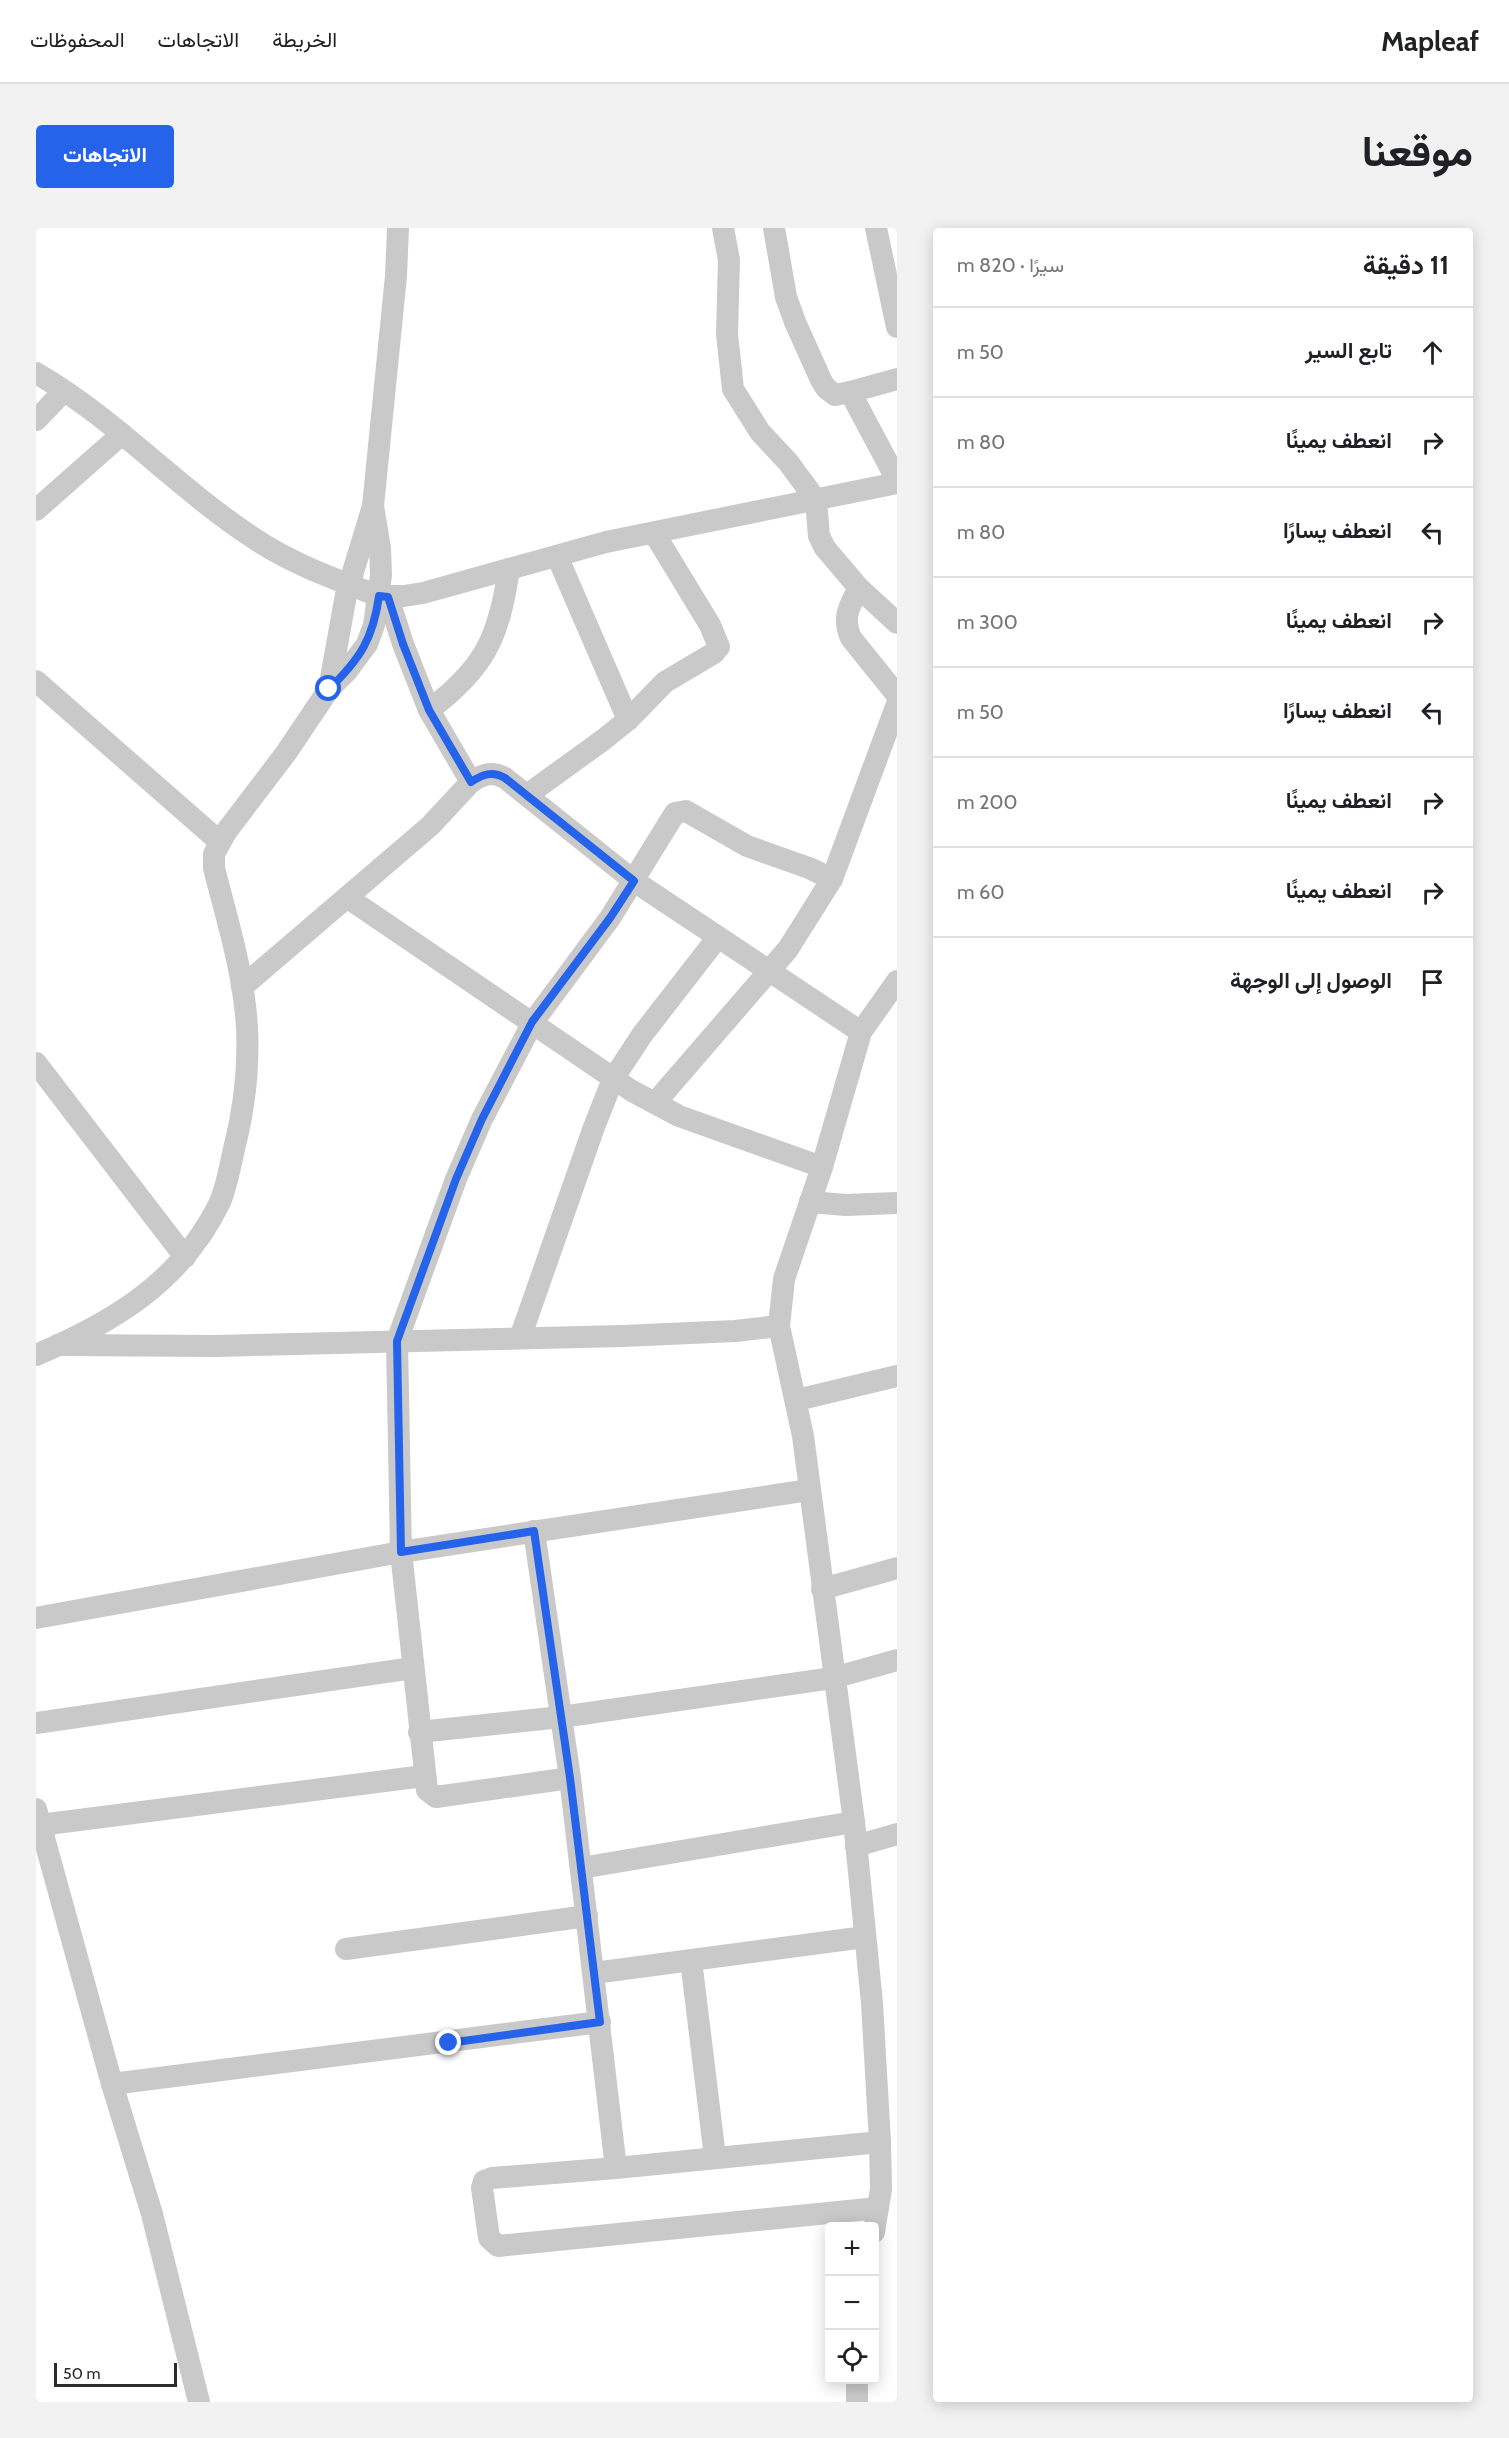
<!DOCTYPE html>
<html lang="ar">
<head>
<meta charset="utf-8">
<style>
	:root { --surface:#fff; --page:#f2f2f2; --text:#202124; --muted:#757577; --line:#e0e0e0; --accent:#2563eb }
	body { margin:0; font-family:Cabin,Vazirmatn,sans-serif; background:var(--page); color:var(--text); direction:rtl }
	.controls { position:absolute; right:18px; bottom:18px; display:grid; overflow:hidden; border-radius:6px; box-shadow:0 3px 15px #0003 }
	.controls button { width:54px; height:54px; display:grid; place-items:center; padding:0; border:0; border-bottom:2px solid var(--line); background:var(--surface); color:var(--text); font:30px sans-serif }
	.scale { position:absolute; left:18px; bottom:15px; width:123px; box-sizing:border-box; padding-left:6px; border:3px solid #2c2c2c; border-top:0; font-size:16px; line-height:21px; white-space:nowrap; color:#2c2c2c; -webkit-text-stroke:4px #fff; paint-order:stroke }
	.stop { position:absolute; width:18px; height:18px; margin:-14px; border:4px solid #2563eb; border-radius:50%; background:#fff }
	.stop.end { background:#2563eb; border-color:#fff; box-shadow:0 2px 6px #0008 }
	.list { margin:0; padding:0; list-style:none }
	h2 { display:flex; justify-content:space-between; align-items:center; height:78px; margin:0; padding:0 24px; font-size:26px }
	h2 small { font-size:20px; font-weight:400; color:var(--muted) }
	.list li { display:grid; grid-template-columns:39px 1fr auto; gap:18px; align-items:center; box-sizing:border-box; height:90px; padding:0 24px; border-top:2px solid var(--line) }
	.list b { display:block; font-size:22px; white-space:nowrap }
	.list em { font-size:20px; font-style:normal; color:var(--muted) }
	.icon { flex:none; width:33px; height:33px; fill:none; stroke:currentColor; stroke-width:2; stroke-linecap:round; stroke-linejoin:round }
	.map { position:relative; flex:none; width:861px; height:2174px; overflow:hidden; direction:ltr; border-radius:6px }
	header { display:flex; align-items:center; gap:36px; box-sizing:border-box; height:84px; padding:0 30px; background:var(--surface); border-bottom:2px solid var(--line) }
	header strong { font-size:28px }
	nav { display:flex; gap:33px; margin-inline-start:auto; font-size:21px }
	.intro { display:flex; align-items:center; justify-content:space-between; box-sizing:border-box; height:144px; padding:0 36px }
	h1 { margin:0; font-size:42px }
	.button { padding:15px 27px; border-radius:6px; background:var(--accent); color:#fff; font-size:21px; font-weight:700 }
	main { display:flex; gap:36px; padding:0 36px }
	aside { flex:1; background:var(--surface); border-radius:6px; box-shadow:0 3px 15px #0003 }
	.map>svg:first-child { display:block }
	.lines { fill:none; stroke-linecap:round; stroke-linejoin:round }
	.minor { stroke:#c9c9c9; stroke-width:22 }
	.route { stroke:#2563eb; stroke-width:8 }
</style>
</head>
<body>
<header>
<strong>Mapleaf</strong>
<nav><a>الخريطة</a><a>الاتجاهات</a><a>المحفوظات</a></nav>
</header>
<div class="intro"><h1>موقعنا</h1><a class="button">الاتجاهات</a></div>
<main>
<aside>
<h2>11 دقيقة<small>سيرًا · 820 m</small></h2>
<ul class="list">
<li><svg class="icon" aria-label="ahead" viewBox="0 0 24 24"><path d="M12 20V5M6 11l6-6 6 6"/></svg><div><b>تابع السير</b></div><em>50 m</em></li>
<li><svg class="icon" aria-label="right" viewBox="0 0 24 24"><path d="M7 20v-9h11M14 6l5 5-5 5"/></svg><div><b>انعطف يمينًا</b></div><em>80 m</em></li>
<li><svg class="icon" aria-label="left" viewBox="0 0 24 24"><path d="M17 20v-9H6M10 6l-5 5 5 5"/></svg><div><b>انعطف يسارًا</b></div><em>80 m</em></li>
<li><svg class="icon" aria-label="right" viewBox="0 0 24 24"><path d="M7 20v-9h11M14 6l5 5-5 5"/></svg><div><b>انعطف يمينًا</b></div><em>300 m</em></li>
<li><svg class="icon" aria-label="left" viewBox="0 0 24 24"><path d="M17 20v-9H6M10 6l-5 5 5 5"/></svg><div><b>انعطف يسارًا</b></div><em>50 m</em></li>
<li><svg class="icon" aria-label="right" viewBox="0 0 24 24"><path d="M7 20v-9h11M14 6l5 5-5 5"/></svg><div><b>انعطف يمينًا</b></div><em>200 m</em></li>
<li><svg class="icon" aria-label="right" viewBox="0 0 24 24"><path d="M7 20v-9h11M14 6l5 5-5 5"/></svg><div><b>انعطف يمينًا</b></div><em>60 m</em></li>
<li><svg class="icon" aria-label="arrive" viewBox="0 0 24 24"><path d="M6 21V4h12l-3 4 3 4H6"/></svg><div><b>الوصول إلى الوجهة</b></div></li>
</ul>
</aside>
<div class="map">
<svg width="861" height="2174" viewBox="0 0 861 2174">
	<rect width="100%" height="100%" fill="#fff"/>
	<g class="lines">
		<g class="minor">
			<path d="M687 0 693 32 691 106 697 161 724 204 752 234 780 272 783 308 789 320 823 360 861 395"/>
			<path d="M738 0 750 69 759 94 785 152 790 160 799 167 814 164"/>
			<path d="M840 0 861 99"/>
			<path d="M0 145C80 191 142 261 219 311 256 336 301 352 343 368H368L387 365 570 314 861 255"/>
			<path d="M861 151 814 164 861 252"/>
			<path d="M0 192 28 163"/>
			<path d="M0 282 86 206"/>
			<path d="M521 328 592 492"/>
			<path d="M823 360C813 378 806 390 815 410L861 467"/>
			<path d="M0 453 184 614"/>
			<path d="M293 461 310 367 337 278 360 48 362 0"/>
			<path d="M393 482C449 440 463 409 473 341"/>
			<path d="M435 554C447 546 456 543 469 550L598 653 825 804"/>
			<path d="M491 567 567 512 592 492 629 454 678 425 683 419 674 397 618 305"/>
			<path d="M312 670 596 863 643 888 786 939"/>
			<path d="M206 759 394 598 435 554 393 482 367 416 352 369"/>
			<path d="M0 835 149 1029"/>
			<path d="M619 875 752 721 796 651 861 476"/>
			<path d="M774 974 810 977 861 975"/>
			<path d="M743 1098 767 1208 818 1594 836 1775 844 1914 845 1961 838 2004"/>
			<path d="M484 1110 558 899 577 851 606 807 682 709"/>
			<path d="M22 1117 181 1118 587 1108 699 1103 743 1098 748 1051 786 939 825 804 861 753"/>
			<path d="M0 1127C78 1094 146 1053 184 974 191 958 194 938 198 921 208 882 213 840 211 800 208 745 191 692 178 640V626L190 604 250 525 293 461 311 443 331 416 338 397 345 347 344 320 337 278"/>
			<path d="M761 1172 861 1148"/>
			<path d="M498 1303 534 1550 580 1940"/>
			<path d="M786 1361 861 1340"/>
			<path d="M0 1390 365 1324 773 1262"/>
			<path d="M0 1495 377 1440"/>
			<path d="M383 1504 525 1489 797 1450 861 1432"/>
			<path d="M534 1550 400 1569 391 1562 365 1324 361 1113 420 951 446 891 497 794 574 690 639 585 650 583 711 618 773 640 796 651"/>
			<path d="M0 1581 76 1856 116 1986 163 2174"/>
			<path d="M4 1597 388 1548"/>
			<path d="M820 1618 861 1606"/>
			<path d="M545 1640 818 1594"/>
			<path d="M310 1721 551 1688"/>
			<path d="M655 1732 679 1929"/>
			<path d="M558 1745 829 1709"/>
			<path d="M76 1856 564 1794"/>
			<path d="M842 1980 462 2018 453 2010 446 1960 448 1953 456 1950 580 1940 844 1914"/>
			<path d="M821 2174V2152"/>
		</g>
	</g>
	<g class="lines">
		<path class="route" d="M293 461C324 431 337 411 343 368L352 369 367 416 393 482 435 554C447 546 456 543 469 550L598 653 574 690 496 794 446 891 420 951 361 1113 365 1324 498 1303 534 1550 564 1794 413 1815"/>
	</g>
</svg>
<div class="controls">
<button>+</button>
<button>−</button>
<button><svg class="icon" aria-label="locate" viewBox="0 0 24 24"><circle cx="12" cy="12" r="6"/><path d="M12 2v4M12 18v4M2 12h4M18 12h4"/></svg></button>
</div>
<div class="scale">50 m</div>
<div class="stop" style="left:293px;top:461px"></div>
<div class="stop end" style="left:413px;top:1815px"></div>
</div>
</main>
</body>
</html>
